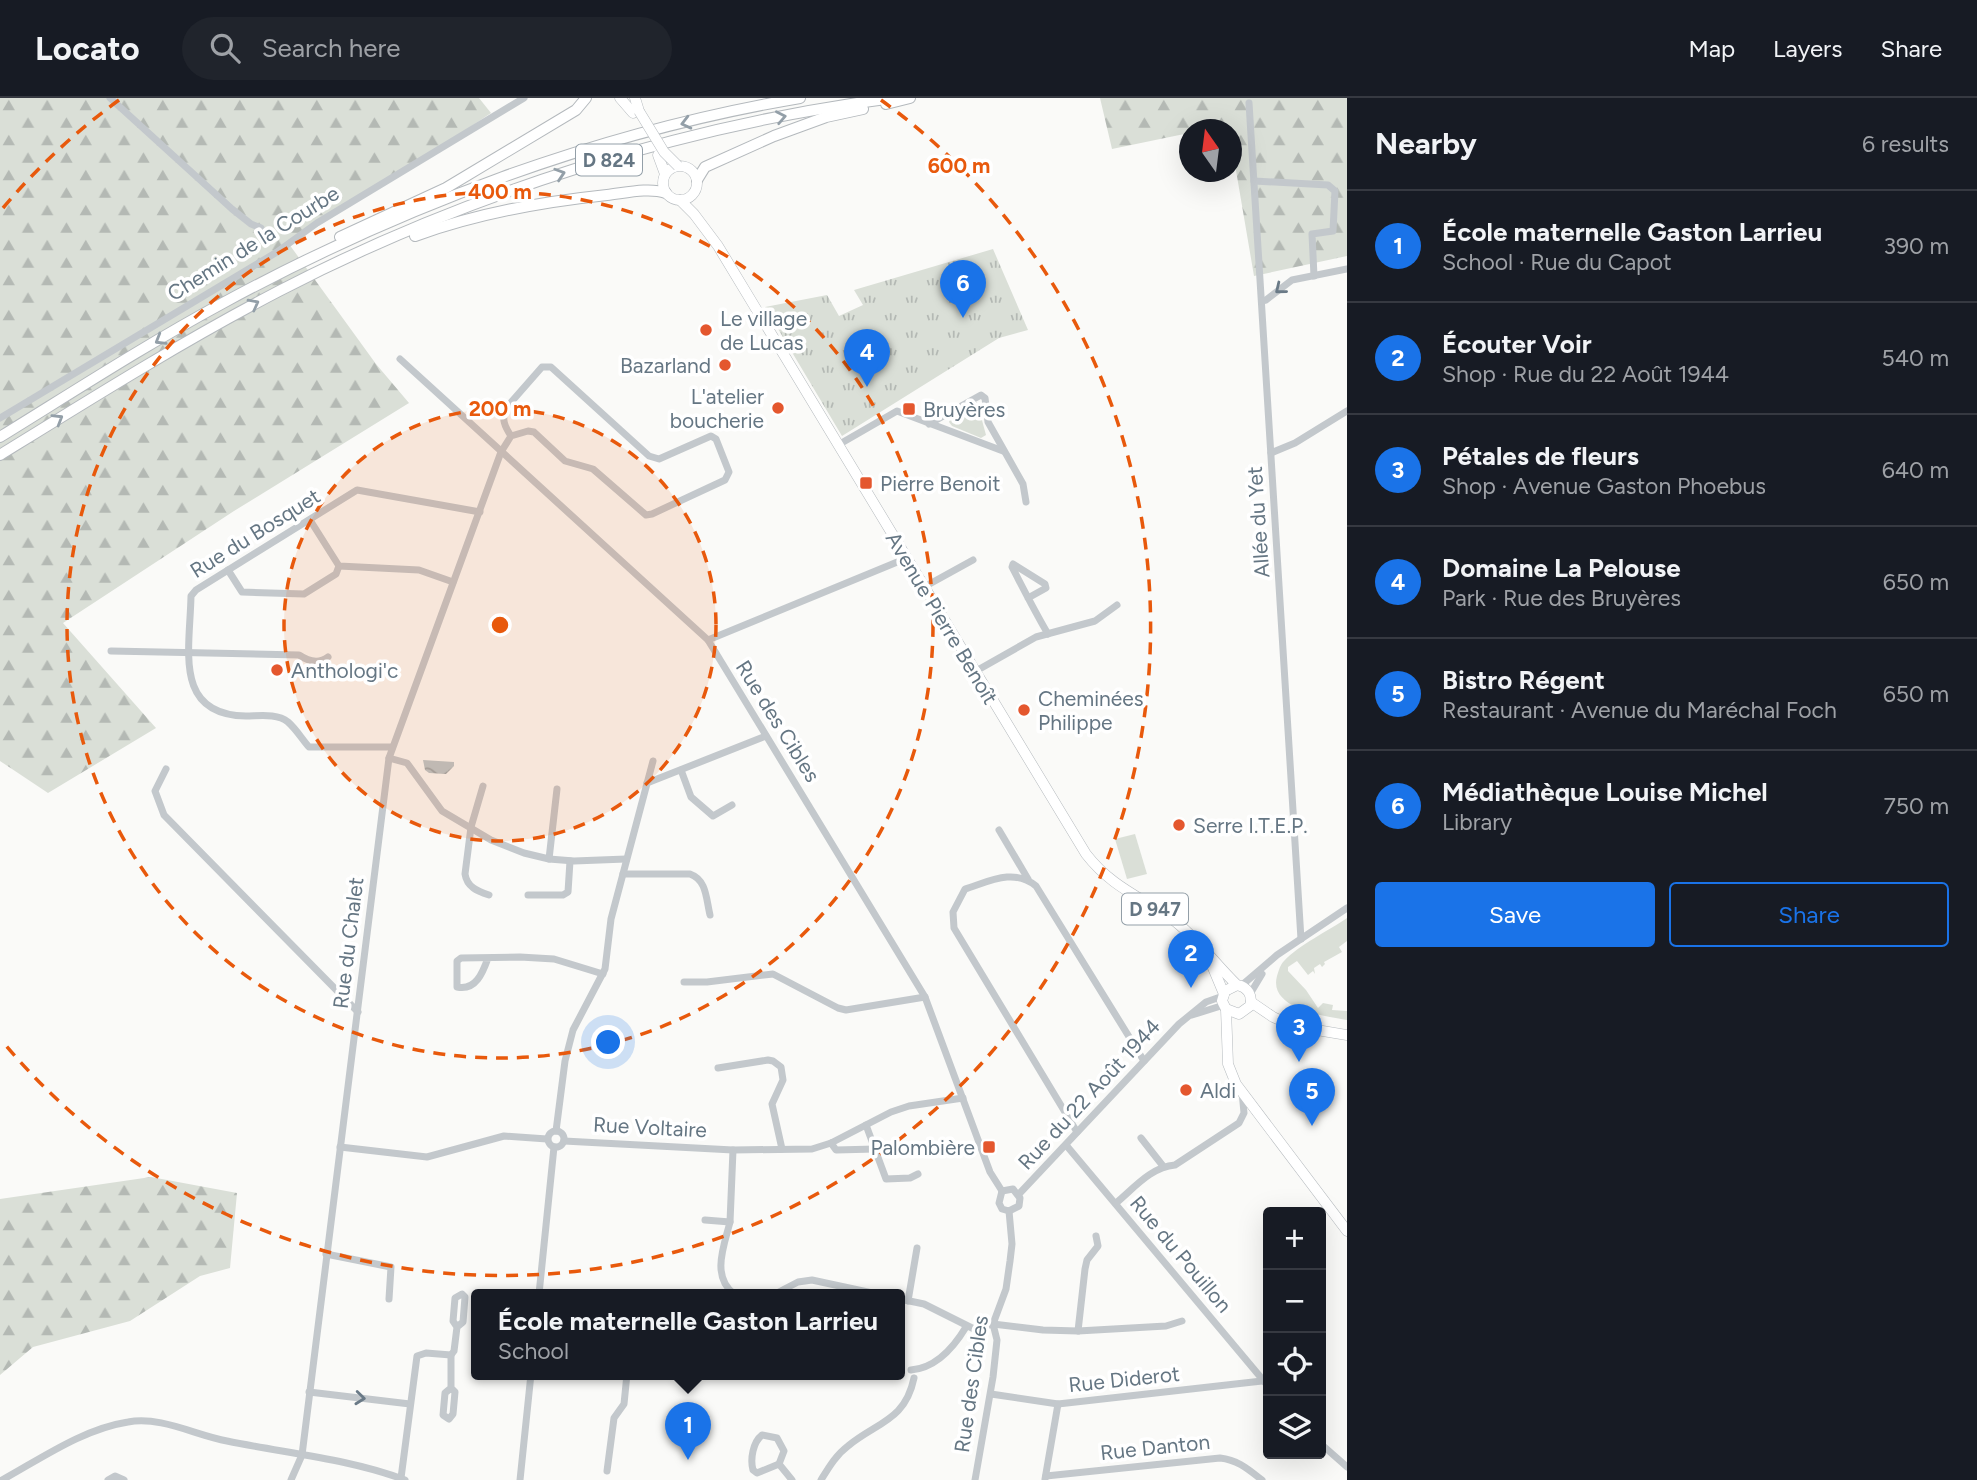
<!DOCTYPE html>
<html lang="en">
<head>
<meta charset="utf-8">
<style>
	:root { --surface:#171b24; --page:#20242c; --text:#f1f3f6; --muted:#9ea1a6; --line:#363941; --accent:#1a73e8 }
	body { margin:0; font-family:Figtree,sans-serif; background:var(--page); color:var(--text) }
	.controls { position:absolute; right:21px; bottom:21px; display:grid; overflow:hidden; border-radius:7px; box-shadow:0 7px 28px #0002 }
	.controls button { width:63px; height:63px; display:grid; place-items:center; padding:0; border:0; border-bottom:2px solid var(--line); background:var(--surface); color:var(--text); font:35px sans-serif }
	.compass { position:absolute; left:1179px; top:21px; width:63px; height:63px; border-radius:50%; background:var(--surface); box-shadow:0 7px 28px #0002; rotate:346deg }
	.you { position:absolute; left:609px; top:945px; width:24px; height:24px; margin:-18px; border:5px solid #fff; border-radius:50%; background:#1a73e8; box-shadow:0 0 0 10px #1a73e833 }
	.badge { display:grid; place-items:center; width:46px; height:46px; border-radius:50%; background:var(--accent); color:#fff; font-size:23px; font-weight:700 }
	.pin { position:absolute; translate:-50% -58px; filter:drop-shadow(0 2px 4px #0008) }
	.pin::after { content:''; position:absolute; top:37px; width:24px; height:21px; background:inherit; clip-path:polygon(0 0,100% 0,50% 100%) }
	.popup { position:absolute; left:471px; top:1191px; width:434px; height:91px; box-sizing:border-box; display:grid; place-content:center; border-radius:7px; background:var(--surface); filter:drop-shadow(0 2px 5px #0005); font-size:23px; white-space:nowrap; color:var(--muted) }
	.popup b { font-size:26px; color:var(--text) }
	.popup::after { content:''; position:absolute; left:50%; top:100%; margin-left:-14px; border:14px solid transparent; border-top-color:var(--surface) }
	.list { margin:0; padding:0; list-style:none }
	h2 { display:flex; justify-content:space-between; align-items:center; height:91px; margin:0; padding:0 28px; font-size:30px }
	h2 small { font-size:23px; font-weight:400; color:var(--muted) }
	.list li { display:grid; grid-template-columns:46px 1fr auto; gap:21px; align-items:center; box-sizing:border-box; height:112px; padding:0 28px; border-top:2px solid var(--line) }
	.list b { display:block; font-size:26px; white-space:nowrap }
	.list p { margin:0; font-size:23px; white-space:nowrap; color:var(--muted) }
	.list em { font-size:23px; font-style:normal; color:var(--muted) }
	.actions { display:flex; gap:14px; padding:21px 28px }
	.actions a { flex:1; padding:16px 0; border:2px solid var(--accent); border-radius:7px; text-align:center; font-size:24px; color:var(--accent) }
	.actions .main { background:var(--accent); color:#fff }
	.icon { flex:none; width:38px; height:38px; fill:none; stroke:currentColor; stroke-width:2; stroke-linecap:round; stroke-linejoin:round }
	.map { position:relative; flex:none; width:1347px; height:1382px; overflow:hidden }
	header { display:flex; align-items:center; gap:42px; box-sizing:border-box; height:98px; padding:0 35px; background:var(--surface); border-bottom:2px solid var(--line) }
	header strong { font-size:33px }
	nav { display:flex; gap:38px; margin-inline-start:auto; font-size:24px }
	.search { width:490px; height:63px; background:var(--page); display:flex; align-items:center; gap:18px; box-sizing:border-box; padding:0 24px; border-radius:38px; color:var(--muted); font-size:26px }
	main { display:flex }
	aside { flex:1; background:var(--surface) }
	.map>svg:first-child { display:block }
	.grass { fill:#dadfd7 }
	.forest { fill:url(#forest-firs) }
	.park { fill:url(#park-tufts) }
	.water { fill:url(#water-waves) }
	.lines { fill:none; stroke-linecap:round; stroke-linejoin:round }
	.major-casing { stroke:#b5babe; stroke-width:11 }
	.highway-casing { stroke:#b4b9bd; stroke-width:12 }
	.minor { stroke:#c3c8cc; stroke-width:7 }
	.major { stroke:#fff; stroke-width:10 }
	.highway { stroke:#fff; stroke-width:10 }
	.major-bridge-casing { stroke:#b5babe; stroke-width:11; stroke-linecap:butt }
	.major-bridge { stroke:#fff; stroke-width:10 }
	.oneway { stroke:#939fa8 }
	.oneway2 { stroke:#6a7a87 }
	.ring { fill:none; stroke:#e8590c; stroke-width:3.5; stroke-dasharray:12 9 }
	.poi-dot { fill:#e4572e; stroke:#fff; stroke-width:2.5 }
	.labels { text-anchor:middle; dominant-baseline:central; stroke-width:7; stroke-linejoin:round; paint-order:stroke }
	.shield { fill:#fff; stroke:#939fa8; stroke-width:2 }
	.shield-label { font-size:19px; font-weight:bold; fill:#657683 }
	.street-label { font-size:21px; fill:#657683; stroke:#fff }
	.poi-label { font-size:21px; fill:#657683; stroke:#fff; text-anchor:start }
	.centre { fill:#e8590c; stroke:#fff; stroke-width:3.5 }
	.ring-label { font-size:21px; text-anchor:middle; font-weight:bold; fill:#e8590c; stroke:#fff; stroke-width:7; stroke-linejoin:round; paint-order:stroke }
</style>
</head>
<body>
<header>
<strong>Locato</strong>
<div class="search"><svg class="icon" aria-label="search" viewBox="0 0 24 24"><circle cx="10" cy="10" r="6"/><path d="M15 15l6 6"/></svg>Search here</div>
<nav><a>Map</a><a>Layers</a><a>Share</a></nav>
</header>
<main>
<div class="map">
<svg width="1347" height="1382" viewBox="0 0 1347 1382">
	<defs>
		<pattern id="forest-firs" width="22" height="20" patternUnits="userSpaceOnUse" patternTransform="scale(1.75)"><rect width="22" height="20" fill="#dadfd7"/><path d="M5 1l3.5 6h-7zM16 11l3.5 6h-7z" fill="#b4b9b4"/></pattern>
		<pattern id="park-tufts" width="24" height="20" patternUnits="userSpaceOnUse" patternTransform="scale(1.75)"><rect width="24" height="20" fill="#dadfd7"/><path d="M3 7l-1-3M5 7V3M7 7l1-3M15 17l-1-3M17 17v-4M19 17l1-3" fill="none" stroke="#b4b9b4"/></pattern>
		<pattern id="water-waves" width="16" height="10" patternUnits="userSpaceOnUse" patternTransform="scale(1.75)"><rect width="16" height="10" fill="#bbc7cb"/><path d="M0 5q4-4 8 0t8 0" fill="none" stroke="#9ca6aa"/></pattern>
	</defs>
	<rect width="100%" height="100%" fill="#fafaf8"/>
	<g class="grass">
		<path d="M977 304 986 337 981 340 952 328 949 324 952 317Z"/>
		<path d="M1135 736 1147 776 1127 781 1115 741Z"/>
		<path d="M1347 820V843L1339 849 1342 854 1324 864 1325 866 1322 869 1320 866 1314 870 1315 876 1313 873 1308 877 1297 863 1288 869V873L1306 892 1318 910 1323 905 1333 907 1332 912 1347 913V922C1325 918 1268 911 1277 878 1279 872 1280 867 1284 863 1299 847 1328 833 1347 820Z"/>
	</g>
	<g class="forest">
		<path d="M0 0H479L491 15 386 86 289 146 376 266 409 305 234 413 63 525 156 630 48 695 0 663Z"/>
		<path d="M1100 0H1347V158L1254 178 1232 49V32H1190L1189 35 1112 51Z"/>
		<path d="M151 1079 237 1095 230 1170 200 1178 130 1223 33 1249 0 1277V1101Z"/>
	</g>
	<path class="park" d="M993 151 1028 232 999 240 842 338 765 209 827 197 839 218 863 207 854 192Z"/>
	<path class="water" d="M423 662 454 664V668L446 676 429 675 425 672Z"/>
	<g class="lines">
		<g class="major-casing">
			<g id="major">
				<path d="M620 0 633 15"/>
				<path d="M635 0 639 13"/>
				<path d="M658 57 665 76"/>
				<circle cx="680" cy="85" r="17"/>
				<path d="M680 102 694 116 718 148 1086 756C1110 787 1136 797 1168 818 1195 837 1214 865 1237 887 1248 889 1253 898 1250 908L1239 916 1226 911 1222 903 1225 893 1237 887"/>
				<path d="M1211 865 1224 896"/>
				<path d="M1251 904 1273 919 1293 928 1347 937"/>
				<path d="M1226 911 1228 966 1236 986 1347 1133"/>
			</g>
		</g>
		<g class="highway-casing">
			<g id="highway">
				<path d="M886 6 910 0"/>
				<path d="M697 82 705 69 774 38 826 19 863 11"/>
				<path d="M415 138C478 115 541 104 607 97 625 95 649 89 666 95"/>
				<path d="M340 139 446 90 576 12 586 0"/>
				<path d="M0 339C73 294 147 246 223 205 402 108 599 34 800 0"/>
				<path d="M0 357C92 300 183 243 279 193 466 96 683 27 893 0"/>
			</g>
		</g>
		<g class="minor">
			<path d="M110 0 232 111 251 126 261 130"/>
			<path d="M1249 5 1301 841"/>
			<path d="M1254 83 1328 87 1335 93 1333 133 1312 136 1314 178"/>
			<path d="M1262 203 1266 202 1292 182 1347 171"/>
			<path d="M400 261 708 542 925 899 990 1074 1002 1093"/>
			<path d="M0 320 277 154 317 125 524 0"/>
			<path d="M929 326 981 297 985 300 988 324 1023 386 1026 404"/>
			<path d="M838 347 897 313 1003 353"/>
			<path d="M1271 355 1295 345 1347 313"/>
			<path d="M310 422 339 468 419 472 453 484"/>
			<path d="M228 472 242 494 304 496 336 476 339 468"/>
			<path d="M924 489 973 462"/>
			<path d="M1028 500 1046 490 1045 486 1013 466 1012 469C1024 492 1035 514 1048 536"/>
			<path d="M708 542 907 460"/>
			<path d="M111 553 299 557C308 563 319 566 328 559"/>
			<path d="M976 573 1036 539 1095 523 1117 507"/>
			<path d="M391 649H309C302 641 296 631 288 624 277 615 259 618 246 618 173 617 190 551 191 498L196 492 357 392 480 414"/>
			<path d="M389 660 407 665 442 713 491 742 524 755 549 761 574 763 626 761"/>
			<path d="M166 671 155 693 164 717 358 914"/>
			<path d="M681 672 691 699 713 718 732 707"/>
			<path d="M647 685 766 638"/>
			<path d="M483 688 471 729 465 776C467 789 477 793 489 797"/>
			<path d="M999 732 1028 781"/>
			<path d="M549 761 557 691"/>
			<path d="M623 776H690C707 782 706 801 710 817"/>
			<path d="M528 797H563L568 794 570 763"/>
			<path d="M488 860C483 874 476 893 457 889V863L461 860 520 859 554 861 603 876"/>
			<path d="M684 884H707L773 876 838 910 846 912 925 899"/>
			<path d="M1241 888 1277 857 1347 810"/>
			<path d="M1250 896 1262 876"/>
			<path d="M1192 917 1224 907"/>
			<path d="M718 970 768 962 773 963 781 969 783 982 772 1006 782 1051"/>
			<path d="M866 1027 886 1081 910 1080 918 1076"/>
			<circle cx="556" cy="1041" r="8"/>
			<path d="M556 1033 565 963 573 932 605 871 611 821 653 663"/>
			<path d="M1077 1034 954 830 953 814 965 791C990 783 1014 770 1036 788L1144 963"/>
			<path d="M1141 1040 1163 1068"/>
			<path d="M564 1043 733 1052 812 1051 831 1045 891 1014 909 1008 963 1000"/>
			<path d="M831 1045 836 1052 875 1051"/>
			<path d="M1066 1047 1268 1288"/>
			<path d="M340 1049 427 1059 504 1038 547 1041"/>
			<path d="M1002 1093 1013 1091 1020 1100 1019 1108 1009 1113"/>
			<path d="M1002 1093 999 1105 1002 1111 1009 1113"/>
			<path d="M1019 1096 1179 926 1206 904 1223 898"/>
			<path d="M1116 1105C1134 1090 1151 1069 1175 1067L1239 1025 1244 1015 1242 994"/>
			<path d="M705 1122 730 1124 733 1052"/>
			<path d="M730 1124C724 1148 711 1178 734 1196"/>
			<path d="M326 1156 391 1169 389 1201"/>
			<path d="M539 1196 554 1049"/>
			<path d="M775 1196 798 1184 812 1182 877 1196"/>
			<path d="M900 1201 924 1206 974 1231 993 1226 1043 1232 1078 1233 1166 1228 1182 1223"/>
			<path d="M908 1203 917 1150"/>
			<path d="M1078 1233 1085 1171 1087 1162 1098 1148 1096 1138"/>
			<path d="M451 1257 454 1253 457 1229 453 1223 455 1200 462 1196 465 1199 463 1224 457 1229"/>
			<path d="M911 1272C936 1270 954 1249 966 1229"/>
			<path d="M309 1294 410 1306"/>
			<path d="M991 1296 1058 1306 1262 1283"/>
			<path d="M762 1337 777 1340 784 1353 779 1366 757 1375 753 1372C750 1361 753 1344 762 1337Z"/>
			<path d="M1321 1346 1347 1369"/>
			<path d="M779 1366 792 1382"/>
			<path d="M607 1373 614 1320 624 1306 627 1276"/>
			<path d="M1046 1378 1220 1360C1238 1362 1248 1371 1262 1382"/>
			<path d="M401 1380 417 1258 426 1255 451 1257V1290L455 1294 453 1316 449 1321 443 1317 445 1295 451 1290"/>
			<path d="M1045 1381 1058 1306"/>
			<path d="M2 1382C42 1360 83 1331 128 1324 161 1318 195 1337 227 1343 284 1355 351 1361 405 1382"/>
			<path d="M108 1382 115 1378 124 1382"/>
			<path d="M291 1382 302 1357 389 660 501 354 511 338C505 329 501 321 506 310L542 269H551L649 358 659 361 711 338 716 341 729 374 725 382 652 416 646 417 593 371 565 363 534 334 528 333 511 338"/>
			<path d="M520 1382 531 1276"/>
			<path d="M821 1382C829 1369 836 1357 848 1348 877 1324 905 1323 914 1280"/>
			<path d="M975 1382 993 1279 997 1242 993 1226 1006 1191 1010 1163 1012 1146 1009 1113"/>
		</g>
		<use href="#major" class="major"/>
		<use href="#highway" class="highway"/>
		<g class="major-bridge-casing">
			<path id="major-bridge" d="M639 13 664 54 678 68"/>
		</g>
		<use href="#major-bridge" class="major-bridge"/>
	</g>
	<defs><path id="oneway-chevron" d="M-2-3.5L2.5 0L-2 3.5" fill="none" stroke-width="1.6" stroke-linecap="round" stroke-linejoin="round" transform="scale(1.75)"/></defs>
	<g class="oneway">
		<use href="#oneway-chevron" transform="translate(781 19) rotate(-11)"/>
		<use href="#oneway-chevron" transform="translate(686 25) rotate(166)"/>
		<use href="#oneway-chevron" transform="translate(560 76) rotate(-18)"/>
		<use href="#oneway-chevron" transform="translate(254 206) rotate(-28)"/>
		<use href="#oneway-chevron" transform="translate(160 242) rotate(149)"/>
		<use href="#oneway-chevron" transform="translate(58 321) rotate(-31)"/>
	</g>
	<g class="oneway2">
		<use href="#oneway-chevron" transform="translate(1280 191) rotate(141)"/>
		<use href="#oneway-chevron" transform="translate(360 1300) rotate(6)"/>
	</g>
	<circle cx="500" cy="527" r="216" fill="#e8590c" fill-opacity=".12"/>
	<g class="ring">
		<circle cx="500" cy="527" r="216"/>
		<circle cx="500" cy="527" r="433"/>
		<path d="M3 110A649 649 0 0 1 119 2M881 2A649 649 0 1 1 3 944"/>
	</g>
	<g class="poi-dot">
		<circle cx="706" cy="232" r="7"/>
		<circle cx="725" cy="267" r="7"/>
		<circle cx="778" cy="310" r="7"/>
		<rect x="902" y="304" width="14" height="14" rx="3.5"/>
		<rect x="859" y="378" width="14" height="14" rx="3.5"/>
		<circle cx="277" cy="572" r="7"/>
		<circle cx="1024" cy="612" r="7"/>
		<circle cx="1179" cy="727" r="7"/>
		<circle cx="1186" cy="992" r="7"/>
		<rect x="982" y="1042" width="14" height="14" rx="3.5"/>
	</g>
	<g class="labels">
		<g class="shield">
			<rect x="576" y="46.5" width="66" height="31" rx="5"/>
			<rect x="1122" y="795.5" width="66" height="31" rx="5"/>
		</g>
		<g class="shield-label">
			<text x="609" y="62">D 824</text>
			<text x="1155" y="811">D 947</text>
		</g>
		<g class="street-label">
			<text transform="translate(253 145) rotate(-32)">Chemin de la Courbe</text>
			<text transform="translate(1258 424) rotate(-94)">Allée du Yet</text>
			<text transform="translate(255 435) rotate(-32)">Rue du Bosquet</text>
			<text transform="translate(942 520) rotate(59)">Avenue Pierre Benoît</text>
			<text transform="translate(778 623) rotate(58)">Rue des Cibles</text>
			<text transform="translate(348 845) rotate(-83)">Rue du Chalet</text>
			<text transform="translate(1089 996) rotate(-47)">Rue du 22 Août 1944</text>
			<text transform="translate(650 1029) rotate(3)">Rue Voltaire</text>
			<text transform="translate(1181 1156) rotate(50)">Rue du Pouillon</text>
			<text transform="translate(1124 1281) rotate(-6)">Rue Diderot</text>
			<text transform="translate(971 1286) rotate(-82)">Rue des Cibles</text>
			<text transform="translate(1155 1349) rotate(-6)">Rue Danton</text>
		</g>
		<g class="poi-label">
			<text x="720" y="220">Le village<tspan x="720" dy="24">de Lucas</tspan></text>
			<text x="711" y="267" text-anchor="end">Bazarland</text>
			<text x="764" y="298" text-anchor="end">L'atelier<tspan x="764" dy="24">boucherie</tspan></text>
			<text x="923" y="311">Bruyères</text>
			<text x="880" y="385">Pierre Benoit</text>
			<text x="291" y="572">Anthologi'c</text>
			<text x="1038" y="600">Cheminées<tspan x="1038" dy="24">Philippe</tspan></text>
			<text x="1193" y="727">Serre I.T.E.P.</text>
			<text x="1200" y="992">Aldi</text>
			<text x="975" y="1049" text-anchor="end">Palombière</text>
		</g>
	</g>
	<circle cx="500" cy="527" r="10" class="centre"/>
	<g class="ring-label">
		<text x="959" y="75">600 m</text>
		<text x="500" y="101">400 m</text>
		<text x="500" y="318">200 m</text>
	</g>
</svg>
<div class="controls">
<button>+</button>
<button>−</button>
<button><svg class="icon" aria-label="locate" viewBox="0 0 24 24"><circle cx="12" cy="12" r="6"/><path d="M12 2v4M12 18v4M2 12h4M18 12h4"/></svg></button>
<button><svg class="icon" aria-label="layers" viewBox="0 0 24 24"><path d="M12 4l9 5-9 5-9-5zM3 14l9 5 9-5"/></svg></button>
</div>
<svg class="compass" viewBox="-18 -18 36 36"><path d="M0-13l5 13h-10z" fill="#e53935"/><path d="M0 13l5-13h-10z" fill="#9ea1a6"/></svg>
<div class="you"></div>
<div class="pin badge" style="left:688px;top:1362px">1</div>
<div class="popup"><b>École maternelle Gaston Larrieu</b>School</div>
<div class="pin badge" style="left:1191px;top:890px">2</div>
<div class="pin badge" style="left:1299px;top:964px">3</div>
<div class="pin badge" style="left:867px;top:289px">4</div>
<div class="pin badge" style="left:1312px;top:1028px">5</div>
<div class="pin badge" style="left:963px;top:220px">6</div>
</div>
<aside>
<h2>Nearby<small>6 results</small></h2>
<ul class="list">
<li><span class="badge">1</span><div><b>École maternelle Gaston Larrieu</b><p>School · Rue du Capot</p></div><em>390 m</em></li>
<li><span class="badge">2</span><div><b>Écouter Voir</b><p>Shop · Rue du 22 Août 1944</p></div><em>540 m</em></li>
<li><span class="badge">3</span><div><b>Pétales de fleurs</b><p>Shop · Avenue Gaston Phoebus</p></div><em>640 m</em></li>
<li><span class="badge">4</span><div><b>Domaine La Pelouse</b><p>Park · Rue des Bruyères</p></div><em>650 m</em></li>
<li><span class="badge">5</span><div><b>Bistro Régent</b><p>Restaurant · Avenue du Maréchal Foch</p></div><em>650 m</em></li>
<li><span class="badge">6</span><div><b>Médiathèque Louise Michel</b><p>Library</p></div><em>750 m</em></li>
</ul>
<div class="actions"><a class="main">Save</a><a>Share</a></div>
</aside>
</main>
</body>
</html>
